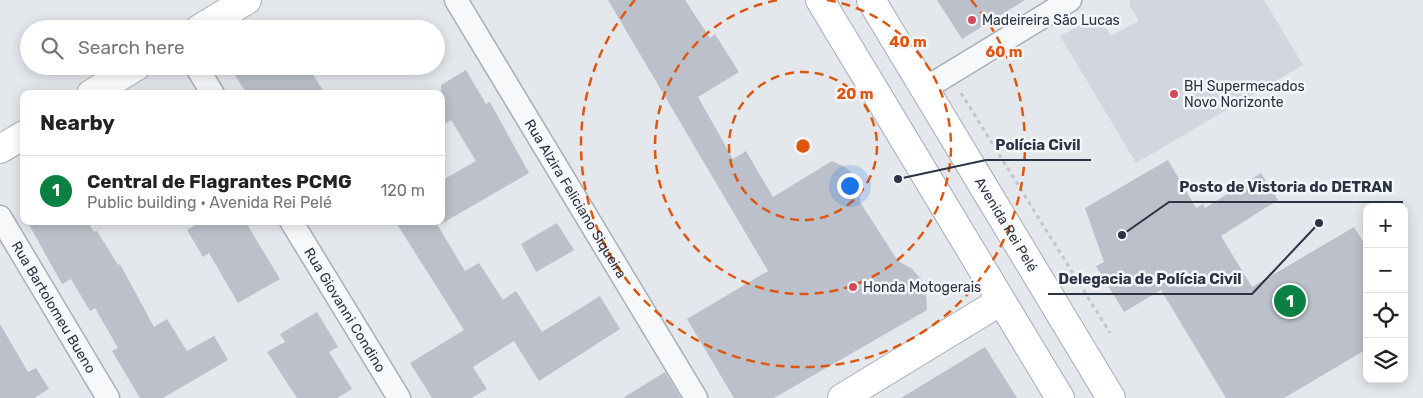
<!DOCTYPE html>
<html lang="en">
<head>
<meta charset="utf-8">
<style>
	:root { --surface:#fff; --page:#f2f2f2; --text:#222; --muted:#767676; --line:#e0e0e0; --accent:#0b8043 }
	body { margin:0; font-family:Rubik,sans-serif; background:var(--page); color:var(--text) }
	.controls { position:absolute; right:15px; bottom:15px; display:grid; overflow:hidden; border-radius:10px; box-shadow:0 2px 12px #0003 }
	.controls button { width:45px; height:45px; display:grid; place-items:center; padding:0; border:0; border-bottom:1px solid var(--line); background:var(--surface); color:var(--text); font:25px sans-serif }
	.you { position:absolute; left:849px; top:185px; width:18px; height:18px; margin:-12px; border:4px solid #fff; border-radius:50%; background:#1a73e8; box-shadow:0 0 0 8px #1a73e833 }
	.badge { display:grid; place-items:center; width:32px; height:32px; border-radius:50%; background:var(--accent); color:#fff; font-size:16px; font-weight:700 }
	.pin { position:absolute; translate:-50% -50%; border:2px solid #fff; box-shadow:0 1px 5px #0006 }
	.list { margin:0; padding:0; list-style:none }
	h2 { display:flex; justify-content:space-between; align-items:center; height:65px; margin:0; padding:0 20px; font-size:21px }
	h2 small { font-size:16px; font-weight:400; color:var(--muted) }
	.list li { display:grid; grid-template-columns:32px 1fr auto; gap:15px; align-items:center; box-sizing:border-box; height:70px; padding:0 20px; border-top:1px solid var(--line) }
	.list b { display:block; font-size:19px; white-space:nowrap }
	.list p { margin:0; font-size:16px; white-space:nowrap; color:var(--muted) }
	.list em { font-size:16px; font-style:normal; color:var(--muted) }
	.icon { flex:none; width:28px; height:28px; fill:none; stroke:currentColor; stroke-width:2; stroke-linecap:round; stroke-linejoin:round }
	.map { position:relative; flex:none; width:1423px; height:398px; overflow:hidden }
	.search { position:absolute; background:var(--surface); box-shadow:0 2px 12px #0003; left:20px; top:20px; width:425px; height:55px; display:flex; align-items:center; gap:12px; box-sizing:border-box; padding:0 18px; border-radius:28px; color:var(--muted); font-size:19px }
	.panel { position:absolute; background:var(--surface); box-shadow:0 2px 12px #0003; left:20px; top:90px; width:425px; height:135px; border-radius:10px }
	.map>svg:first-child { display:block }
	.built { fill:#d2d6de }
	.building { fill:#bbc0ca }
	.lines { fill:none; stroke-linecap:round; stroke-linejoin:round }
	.street-casing { stroke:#a9aeb7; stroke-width:25 }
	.secondary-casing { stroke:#a9aeb7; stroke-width:30 }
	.primary-casing { stroke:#a3abb8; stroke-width:30 }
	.path { stroke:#c2c5cb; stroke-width:3; stroke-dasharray:4 4; stroke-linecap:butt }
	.street { stroke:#f7f8fa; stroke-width:22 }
	.secondary { stroke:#fff; stroke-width:28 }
	.primary { stroke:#fff; stroke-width:28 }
	.ring { fill:none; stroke:#df570f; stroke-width:2.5; stroke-dasharray:9 6 }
	.poi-dot { fill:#d1495b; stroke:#f4f6f9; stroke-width:2 }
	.labels { text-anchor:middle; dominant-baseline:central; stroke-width:5; stroke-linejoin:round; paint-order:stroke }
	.poi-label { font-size:14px; fill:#2b3445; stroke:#f4f6f9; text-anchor:start }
	.street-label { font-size:14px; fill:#2b3445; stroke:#f4f6f9 }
	.centre { fill:#df570f; stroke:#f4f6f9; stroke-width:2.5 }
	.ring-label { font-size:15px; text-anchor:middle; font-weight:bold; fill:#df570f; stroke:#f4f6f9; stroke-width:5; stroke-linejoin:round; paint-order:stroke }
	.leader { fill:none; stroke:#2b3445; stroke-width:2 }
	.callout-dot { fill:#2b3445; stroke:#f4f6f9; stroke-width:2 }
	.callout-label { font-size:15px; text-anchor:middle; font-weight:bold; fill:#2b3445; stroke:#f4f6f9; stroke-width:5; stroke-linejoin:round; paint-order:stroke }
</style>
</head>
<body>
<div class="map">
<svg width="1423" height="398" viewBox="0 0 1423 398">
	<rect width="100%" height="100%" fill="#e4e7ec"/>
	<path class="built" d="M1130 0H1264L1303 65 1136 163 1060 36 1097 16 1111 36 1139 21 1130 6Z"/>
	<g class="building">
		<path d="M608 0H685L710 38 715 34 739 72 698 97 733 159 746 151 773 197 832 161 845 167 858 178 860 202 898 261 911 268 921 279 926 295 927 310 774 398H734L687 319 768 271Z"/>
		<path d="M937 0H1025L962 39Z"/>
		<path d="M229 66H308L325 94H247Z"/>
		<path d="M466 70 486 104 490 102 529 173 441 224V181L476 161 451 120 441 126V85Z"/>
		<path d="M1168 160 1196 208 1203 204 1205 208 1261 173 1278 200 1221 236 1252 287 1354 227 1367 248V349L1284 398H1226L1161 290 1124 312 1096 266 1104 262 1085 208Z"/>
		<path d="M27 221H87L94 232 97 231 118 265 120 264 154 327 167 319 187 351 214 336 228 360 163 398H140L112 351 118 348 95 308 90 311 71 279 62 284Z"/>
		<path d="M202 221H245L280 279 238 303 209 253 203 257 187 230Z"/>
		<path d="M395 221H435L465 271 479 263 503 300 516 291 542 332 600 296 620 329 539 381 514 341 473 367 487 389 471 398H432L410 363 464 330Z"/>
		<path d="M557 223 574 250 536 272 521 244Z"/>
		<path d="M317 312 338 347 329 352 352 389 337 398H297L267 352 285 342 280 334Z"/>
		<path d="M0 324 28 372 36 368 49 389 34 398H0Z"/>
		<path d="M985 347 1017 398H901L942 373Z"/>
		<path d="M665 372 681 398H623Z"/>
	</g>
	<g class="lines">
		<g class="street-casing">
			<g id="street">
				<path id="s1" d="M456 0 696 398"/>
				<path d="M196 66 213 94"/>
				<path d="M926 88 1070 0"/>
				<path id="s2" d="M0 217 108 398"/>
				<path id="s3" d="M291 221 399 398"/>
			</g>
		</g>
		<g class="secondary-casing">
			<g id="secondary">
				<path d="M199 29 247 0"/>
				<path d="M91 94 137 66"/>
				<path d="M0 149 24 135"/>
				<path d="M842 398 1001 301"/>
			</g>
		</g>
		<g class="primary-casing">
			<g id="primary">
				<path d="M820 0 1060 398"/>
				<path id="s4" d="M871 0 1111 398"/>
			</g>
		</g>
		<path class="path" d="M961 93 1110 333"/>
		<use href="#street" class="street"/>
		<use href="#secondary" class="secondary"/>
		<use href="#primary" class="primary"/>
	</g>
	<g class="ring">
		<circle cx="803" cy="146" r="74"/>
		<path d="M827 0A148 148 0 1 1 779 0"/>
		<path d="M971 0A222 222 0 1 1 635 0"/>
	</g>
	<g class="poi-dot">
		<circle cx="972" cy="20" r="5"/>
		<circle cx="1174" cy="94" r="5"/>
		<circle cx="853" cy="287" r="5"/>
	</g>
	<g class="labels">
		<g class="poi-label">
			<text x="982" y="20">Madeireira São Lucas</text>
			<text x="1184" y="86">BH Supermecados<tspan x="1184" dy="16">Novo Norizonte</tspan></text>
			<text x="863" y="287">Honda Motogerais</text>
		</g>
		<g class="street-label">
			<text stroke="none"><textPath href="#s1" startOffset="232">Rua Alzira Feliciano Siqueira</textPath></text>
			<text stroke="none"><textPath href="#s4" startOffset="262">Avenida Rei Pelé</textPath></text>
			<text stroke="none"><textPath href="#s2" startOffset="105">Rua Bartolomeu Bueno</textPath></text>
			<text stroke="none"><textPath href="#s3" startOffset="104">Rua Giovanni Condino</textPath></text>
		</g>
	</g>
	<circle cx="803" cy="146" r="8" class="centre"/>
	<g class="ring-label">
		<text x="908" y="47">40 m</text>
		<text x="1004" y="57">60 m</text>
		<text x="855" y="99">20 m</text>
	</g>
	<path class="leader" d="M898 179L986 160H1091M1122 235L1169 202H1403M1319 223L1252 294H1048"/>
	<g class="callout-dot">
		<circle cx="898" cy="179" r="5"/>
		<circle cx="1122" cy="235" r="5"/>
		<circle cx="1319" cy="223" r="5"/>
	</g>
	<g class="callout-label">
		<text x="1038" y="150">Polícia Civil</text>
		<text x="1286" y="192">Posto de Vistoria do DETRAN</text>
		<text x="1150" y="284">Delegacia de Polícia Civil</text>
	</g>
</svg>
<div class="controls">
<button>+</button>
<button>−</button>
<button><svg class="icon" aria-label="locate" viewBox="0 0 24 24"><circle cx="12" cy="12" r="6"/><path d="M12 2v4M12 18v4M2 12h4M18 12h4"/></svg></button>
<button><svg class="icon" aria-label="layers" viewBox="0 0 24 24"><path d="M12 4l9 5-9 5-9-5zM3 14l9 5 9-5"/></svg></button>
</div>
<div class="you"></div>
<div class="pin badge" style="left:1290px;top:301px">1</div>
<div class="search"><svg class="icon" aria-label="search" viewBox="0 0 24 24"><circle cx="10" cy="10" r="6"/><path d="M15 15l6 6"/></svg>Search here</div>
<section class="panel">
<h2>Nearby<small></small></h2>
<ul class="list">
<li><span class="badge">1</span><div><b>Central de Flagrantes PCMG</b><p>Public building · Avenida Rei Pelé</p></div><em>120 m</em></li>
</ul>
</section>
</div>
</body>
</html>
